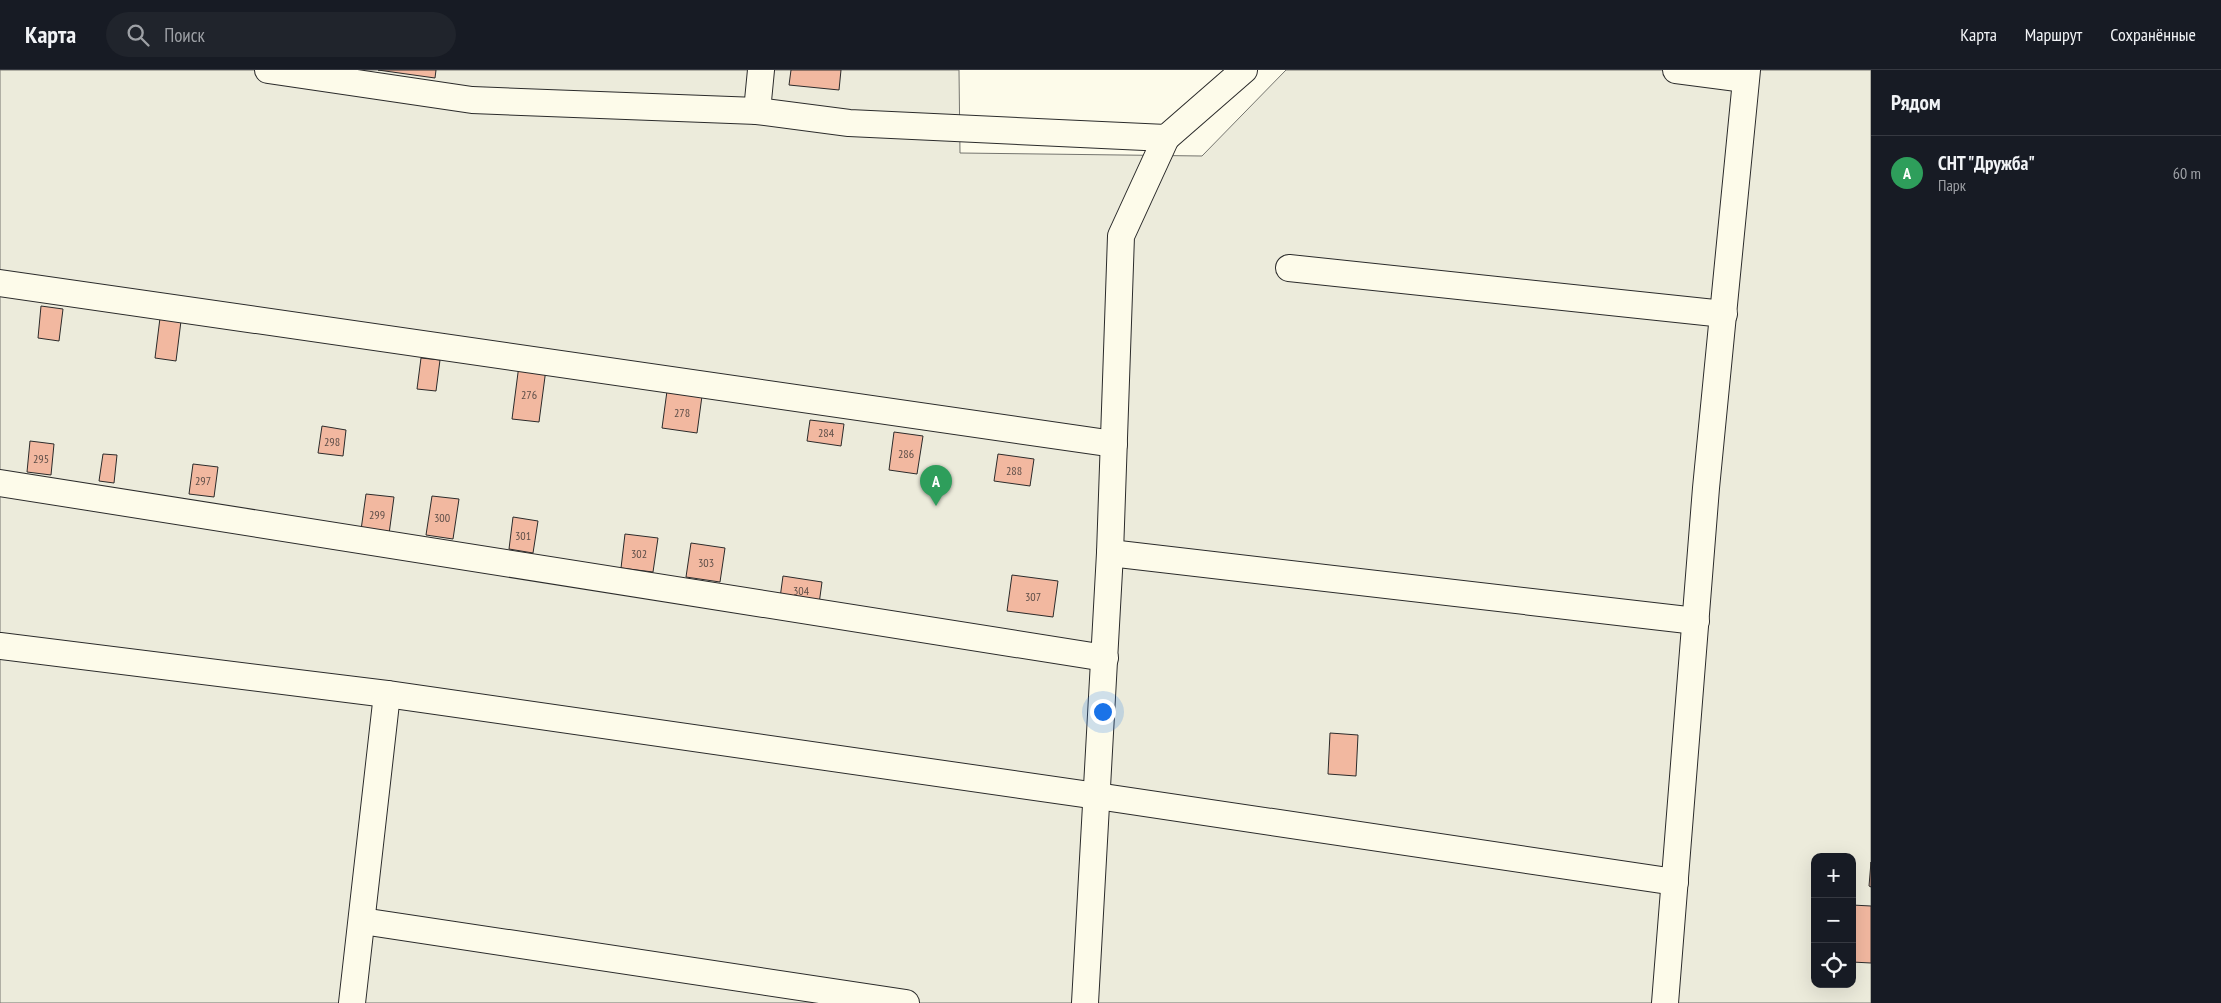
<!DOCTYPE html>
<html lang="ru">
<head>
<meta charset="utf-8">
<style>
	:root { --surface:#171b24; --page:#20242c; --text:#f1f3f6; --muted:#9ea1a6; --line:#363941; --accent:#0b8043 }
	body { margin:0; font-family:"PT Sans Narrow",sans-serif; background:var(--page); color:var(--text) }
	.controls { position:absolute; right:15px; bottom:15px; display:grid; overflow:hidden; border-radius:10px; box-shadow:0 5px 20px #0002 }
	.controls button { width:45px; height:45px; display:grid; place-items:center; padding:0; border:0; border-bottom:1px solid var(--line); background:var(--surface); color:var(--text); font:25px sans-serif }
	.you { position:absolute; left:1102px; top:641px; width:18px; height:18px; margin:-12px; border:4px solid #fff; border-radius:50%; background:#1a73e8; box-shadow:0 0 0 8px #1a73e833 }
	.badge { display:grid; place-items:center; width:32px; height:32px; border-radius:50%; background:var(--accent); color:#fff; font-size:16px; font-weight:700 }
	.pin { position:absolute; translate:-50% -41px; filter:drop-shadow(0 1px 2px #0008) }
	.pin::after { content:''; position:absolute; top:26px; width:18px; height:15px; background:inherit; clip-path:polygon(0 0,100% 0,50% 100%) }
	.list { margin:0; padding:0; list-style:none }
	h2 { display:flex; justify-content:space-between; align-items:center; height:65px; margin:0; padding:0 20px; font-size:21px }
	h2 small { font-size:16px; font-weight:400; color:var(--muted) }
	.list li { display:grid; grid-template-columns:32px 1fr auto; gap:15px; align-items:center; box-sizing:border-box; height:75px; padding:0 20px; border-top:1px solid var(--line) }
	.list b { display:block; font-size:19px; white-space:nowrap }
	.list p { margin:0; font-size:16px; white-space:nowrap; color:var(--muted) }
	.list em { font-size:16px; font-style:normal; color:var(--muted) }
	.icon { flex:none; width:28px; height:28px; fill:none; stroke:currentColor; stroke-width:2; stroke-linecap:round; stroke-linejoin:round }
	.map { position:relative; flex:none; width:1871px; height:933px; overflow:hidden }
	header { display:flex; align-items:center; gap:30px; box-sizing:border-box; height:70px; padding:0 25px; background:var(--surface); border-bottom:1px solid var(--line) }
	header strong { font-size:24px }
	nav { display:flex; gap:28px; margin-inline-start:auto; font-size:18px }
	.search { width:350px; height:45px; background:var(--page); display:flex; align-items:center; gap:12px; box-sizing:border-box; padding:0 18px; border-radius:28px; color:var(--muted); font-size:19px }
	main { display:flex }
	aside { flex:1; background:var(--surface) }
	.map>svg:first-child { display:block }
	.green { fill:#ecebdb; stroke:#74746e; fill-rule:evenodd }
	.building { fill:#f2b8a0; stroke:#2b2b2b }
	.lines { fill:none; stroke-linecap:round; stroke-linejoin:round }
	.street-casing { stroke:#2b2b2b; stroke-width:28 }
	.street { stroke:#fdfbea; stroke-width:26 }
	.labels { text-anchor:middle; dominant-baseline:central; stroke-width:4; stroke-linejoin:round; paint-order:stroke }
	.number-label { font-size:12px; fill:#5d4e48 }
</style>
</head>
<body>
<header>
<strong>Карта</strong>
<div class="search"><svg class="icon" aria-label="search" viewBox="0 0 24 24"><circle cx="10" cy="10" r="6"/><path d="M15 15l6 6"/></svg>Поиск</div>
<nav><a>Карта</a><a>Маршрут</a><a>Сохранённые</a></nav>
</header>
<main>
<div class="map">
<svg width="1871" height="933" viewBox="0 0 1871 933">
	<rect width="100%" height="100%" fill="#fdfbea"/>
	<path class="green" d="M0 0H959L960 83 1202 86 1286 0H1871V933H0ZM1815 787H1852V914H1815Z"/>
	<g class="building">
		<path d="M378 0H436L435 8Z"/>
		<path d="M791 0H841L839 20 789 15Z"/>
		<path d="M41 236 63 239 59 271 38 268Z"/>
		<path d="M160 248 181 251 176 291 155 288Z"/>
		<path d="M421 288 440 290 436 321 417 319Z"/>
		<path d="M519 295 546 299 539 352 512 349Z"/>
		<path d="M667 321 702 326 697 363 662 358Z"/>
		<path d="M810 350 844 354 841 376 807 371Z"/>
		<path d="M322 356 346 360 343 386 318 383Z"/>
		<path d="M894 362 923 366 917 404 889 400Z"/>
		<path d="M30 371 54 374 51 405 27 402Z"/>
		<path d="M103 384 117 385 114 413 99 411Z"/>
		<path d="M998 384 1034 389 1030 416 994 411Z"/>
		<path d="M193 394 218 397 214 427 189 424Z"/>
		<path d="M366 424 394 427 389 464 361 460Z"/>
		<path d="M432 426 459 429 453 469 426 465Z"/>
		<path d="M513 447 538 451 533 483 509 479Z"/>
		<path d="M625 464 658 468 653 502 621 498Z"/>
		<path d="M691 473 725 478 720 512 686 507Z"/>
		<path d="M1012 505 1058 511 1053 547 1007 541Z"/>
		<path d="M783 506 822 512 819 534 780 528Z"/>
		<path d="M1330 663 1358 665 1356 706 1328 704Z"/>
		<path d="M1871 792V817L1869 816Z"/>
		<path d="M1852 835 1871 836V893L1852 892Z"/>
	</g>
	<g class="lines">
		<g class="street-casing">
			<g id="street">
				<path d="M268 0 472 30 757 41 849 53 1166 68 1244 0"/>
				<path d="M1676 0 1745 9"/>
				<path d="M757 41 761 0"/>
				<path d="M1289 198 1724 244"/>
				<path d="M0 213 1114 374"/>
				<path d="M0 413 1105 588"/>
				<path d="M1110 483 1696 551"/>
				<path d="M0 576 387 624 1097 726 1675 812"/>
				<path d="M362 851 906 933"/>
				<path d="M352 933 387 624"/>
				<path d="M1085 933 1110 483 1121 166 1166 68"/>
				<path d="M1665 933 1706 418 1747 0"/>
			</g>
		</g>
		<use href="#street" class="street"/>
	</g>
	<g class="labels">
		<g class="number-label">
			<text x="529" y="324">276</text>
			<text x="682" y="342">278</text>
			<text x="826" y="362">284</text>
			<text x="332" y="371">298</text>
			<text x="906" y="383">286</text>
			<text x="41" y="388">295</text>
			<text x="1014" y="400">288</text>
			<text x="203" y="410">297</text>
			<text x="377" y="444">299</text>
			<text x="442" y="447">300</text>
			<text x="523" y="465">301</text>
			<text x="639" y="483">302</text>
			<text x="706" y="492">303</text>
			<text x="801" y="520">304</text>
			<text x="1033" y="526">307</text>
		</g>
	</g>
</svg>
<div class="controls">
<button>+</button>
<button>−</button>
<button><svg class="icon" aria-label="locate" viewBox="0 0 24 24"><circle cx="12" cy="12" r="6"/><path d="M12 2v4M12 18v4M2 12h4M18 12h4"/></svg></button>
</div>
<div class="you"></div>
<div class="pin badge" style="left:936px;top:436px;background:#2e9e5b">A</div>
</div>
<aside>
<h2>Рядом<small></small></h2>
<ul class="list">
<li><span class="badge" style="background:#2e9e5b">A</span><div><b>СНТ &quot;Дружба&quot;</b><p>Парк</p></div><em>60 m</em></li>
</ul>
</aside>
</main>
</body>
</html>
